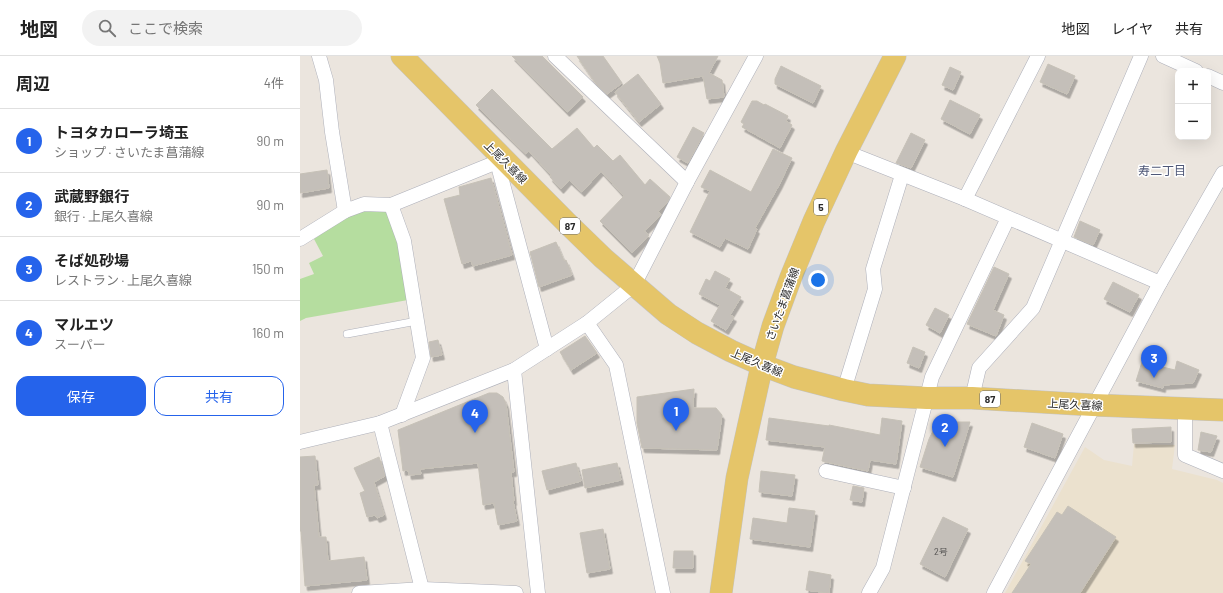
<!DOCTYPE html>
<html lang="ja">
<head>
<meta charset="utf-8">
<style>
	:root { --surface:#fff; --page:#f2f2f2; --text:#222; --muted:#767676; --line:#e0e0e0; --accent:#2563eb }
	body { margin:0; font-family:Barlow,"Noto Sans JP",sans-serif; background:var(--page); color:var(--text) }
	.controls { position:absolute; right:12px; top:12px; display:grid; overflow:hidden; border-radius:8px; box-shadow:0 4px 16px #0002 }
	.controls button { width:36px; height:36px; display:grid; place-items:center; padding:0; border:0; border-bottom:1px solid var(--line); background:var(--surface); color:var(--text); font:20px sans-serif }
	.you { position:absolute; left:518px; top:224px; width:14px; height:14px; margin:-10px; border:3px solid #fff; border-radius:50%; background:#1a73e8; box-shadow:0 0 0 6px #1a73e833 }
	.badge { display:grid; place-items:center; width:26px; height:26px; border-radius:50%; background:var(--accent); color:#fff; font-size:13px; font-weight:700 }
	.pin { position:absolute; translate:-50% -33px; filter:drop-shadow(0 1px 2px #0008) }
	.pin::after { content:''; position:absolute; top:21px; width:14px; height:12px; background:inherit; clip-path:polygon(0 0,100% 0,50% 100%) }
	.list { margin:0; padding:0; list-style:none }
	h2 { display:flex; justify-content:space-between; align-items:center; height:52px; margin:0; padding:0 16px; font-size:17px }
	h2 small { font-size:13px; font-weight:400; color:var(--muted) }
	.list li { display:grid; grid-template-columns:26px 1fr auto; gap:12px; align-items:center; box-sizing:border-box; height:64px; padding:0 16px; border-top:1px solid var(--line) }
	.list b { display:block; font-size:15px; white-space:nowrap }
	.list p { margin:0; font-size:13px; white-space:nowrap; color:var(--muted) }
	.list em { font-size:13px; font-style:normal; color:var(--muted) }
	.actions { display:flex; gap:8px; padding:12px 16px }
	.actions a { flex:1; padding:9px 0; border:1px solid var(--accent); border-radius:12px; text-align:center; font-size:14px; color:var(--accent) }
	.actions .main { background:var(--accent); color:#fff }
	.icon { flex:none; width:22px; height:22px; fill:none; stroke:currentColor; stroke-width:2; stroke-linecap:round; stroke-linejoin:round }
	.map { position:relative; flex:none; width:923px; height:537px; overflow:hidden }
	header { display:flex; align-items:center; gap:24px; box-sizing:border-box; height:56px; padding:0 20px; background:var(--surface); border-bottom:1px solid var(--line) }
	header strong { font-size:19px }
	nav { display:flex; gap:22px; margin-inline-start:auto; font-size:14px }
	.search { width:280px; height:36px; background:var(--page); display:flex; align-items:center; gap:10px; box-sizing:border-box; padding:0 14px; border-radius:22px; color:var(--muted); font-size:15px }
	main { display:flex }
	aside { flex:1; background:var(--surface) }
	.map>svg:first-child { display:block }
	.education { fill:#ebe1ce }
	.green { fill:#b5dd9f }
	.building { fill:#c4bfb9; stroke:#c6c1b7; filter:url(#shadow) }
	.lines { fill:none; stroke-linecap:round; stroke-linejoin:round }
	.lane-casing { stroke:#aeb0ba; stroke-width:8 }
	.street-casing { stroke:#aeb0ba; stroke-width:15 }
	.primary-casing { stroke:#c3c3c3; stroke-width:23 }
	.lane { stroke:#fff; stroke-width:7 }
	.street { stroke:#fff; stroke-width:14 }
	.primary { stroke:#e5c569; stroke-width:22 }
	.labels { text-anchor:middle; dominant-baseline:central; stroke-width:3; stroke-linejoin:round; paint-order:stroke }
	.number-label { font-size:9px; fill:#504f4e }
	.shield { fill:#fff; stroke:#6a6a6a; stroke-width:1 }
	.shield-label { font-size:10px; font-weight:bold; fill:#2a2a2a }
	.street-label { font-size:11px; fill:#2a2a2a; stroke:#fff }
	.neighbourhood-label { font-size:12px; fill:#4e5777; stroke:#fff }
</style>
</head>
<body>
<header>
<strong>地図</strong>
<div class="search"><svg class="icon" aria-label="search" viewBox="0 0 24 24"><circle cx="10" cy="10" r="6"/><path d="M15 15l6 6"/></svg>ここで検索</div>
<nav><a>地図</a><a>レイヤ</a><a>共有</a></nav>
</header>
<main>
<aside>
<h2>周辺<small>4件</small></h2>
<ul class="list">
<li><span class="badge">1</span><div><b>トヨタカローラ埼玉</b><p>ショップ · さいたま菖蒲線</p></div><em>90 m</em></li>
<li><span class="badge">2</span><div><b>武蔵野銀行</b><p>銀行 · 上尾久喜線</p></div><em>90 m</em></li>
<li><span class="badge">3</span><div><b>そば処砂場</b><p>レストラン · 上尾久喜線</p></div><em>150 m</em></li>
<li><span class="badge">4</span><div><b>マルエツ</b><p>スーパー</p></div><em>160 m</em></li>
</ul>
<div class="actions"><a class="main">保存</a><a>共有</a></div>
</aside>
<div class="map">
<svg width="923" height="537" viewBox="0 0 923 537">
	<defs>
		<filter id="shadow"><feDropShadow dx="2.5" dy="4.5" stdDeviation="0" flood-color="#0004"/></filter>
	</defs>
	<rect width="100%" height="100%" fill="#ebe5de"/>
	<path class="education" d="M834 388 875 389 872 413 917 424 923 427V537H705L785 391 804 404 832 410Z"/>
	<path class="green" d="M88 154 100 187 108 244 6 262 0 265V223L14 218 9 207 23 200 14 183 54 155Z"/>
	<g class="building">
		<path d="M212 0H242L283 41 267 56Z"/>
		<path d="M277 0H303L322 27 307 38 297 29Z"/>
		<path d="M357 0H418L409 17 422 24 424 41 407 43 403 20 363 27 360 7Z"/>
		<path d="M748 8 775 20 767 38 740 26Z"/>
		<path d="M481 10 521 30 513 47 475 28V23Z"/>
		<path d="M650 11 661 16 653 34 642 29Z"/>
		<path d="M338 18 361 48 339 66 315 36Z"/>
		<path d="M192 33 252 93 277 72 294 92 297 89 313 105 320 99 345 129 350 123 370 141 367 147 358 156 361 158 360 160 344 175 349 179 332 197 300 165 324 140 301 115 282 136 269 124 261 133 250 121 251 119 229 95 226 98 176 49Z"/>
		<path d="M650 44 680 59 670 78 641 63Z"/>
		<path d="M452 45H457L464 49 465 48 488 60 486 65 492 69 480 92 442 71 444 68 441 66Z"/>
		<path d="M393 71 404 77 388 107 377 101Z"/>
		<path d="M611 77 625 84 611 112 596 107Z"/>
		<path d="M473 93 492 102 479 129 455 172 457 173 448 193 425 182 420 191 390 176 410 135 401 131 410 114 451 136Z"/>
		<path d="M27 114 29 132 0 137V118Z"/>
		<path d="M191 122 212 199 173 210 171 205 162 208 144 143 160 139 159 131Z"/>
		<path d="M780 165 800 174 793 189 774 181Z"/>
		<path d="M256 186 264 205 266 204 272 219 239 231 230 196Z"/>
		<path d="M694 211 709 218 693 254 704 259 696 280 667 268Z"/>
		<path d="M415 215 430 223 425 232 441 241 430 259 434 261 426 274 411 265 420 249 399 238 406 223 410 225Z"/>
		<path d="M813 226 839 239 830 256 804 243Z"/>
		<path d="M635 252 649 259 640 277 626 269Z"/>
		<path d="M285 280 297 297 271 314 260 296Z"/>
		<path d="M138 284 142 299 131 301 129 286Z"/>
		<path d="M613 291 625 296 619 312 607 307Z"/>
		<path d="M877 305 899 314 893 327 863 329V332L836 325 842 306 875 314Z"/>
		<path d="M394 333 393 352H416L422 359 417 394 342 392 337 367V341Z"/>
		<path d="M189 337H197L203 341 206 348 214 416H211L214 445H213L217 465 198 469 194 447 183 449 178 407 120 413 121 418 109 419 108 414 103 415 98 374Z"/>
		<path d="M469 362 529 370V369L580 379 582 362 602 365 596 408 570 404 568 415 522 405 525 391 466 384Z"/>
		<path d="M649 366H670L653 421 620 411 629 383 633 375 640 369Z"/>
		<path d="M732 367 763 378 755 402 724 391Z"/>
		<path d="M871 371V386L833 387 832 373Z"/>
		<path d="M901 376 917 380 911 396 898 394Z"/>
		<path d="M15 400 18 429H14L19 481H26L28 505 64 501 67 524 5 530 1 475H0V401Z"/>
		<path d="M79 401 85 420 74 426 84 459 77 462 75 459 67 461 60 437 65 435 54 412Z"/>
		<path d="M276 407 281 425 247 434 242 415Z"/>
		<path d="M317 407 321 424 285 432 282 414Z"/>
		<path d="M461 415 495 419 492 440 459 436Z"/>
		<path d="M553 430 564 432 562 446 550 444Z"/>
		<path d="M768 450 816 481 780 537H712L731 508 725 505 757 456 762 459Z"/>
		<path d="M489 452 515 455 510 491 450 483 453 462 487 467Z"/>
		<path d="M643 461 668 473 645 521 620 508Z"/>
		<path d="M303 473 310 513 287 517 280 477Z"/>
		<path d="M374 495H393V512H373Z"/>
		<path d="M509 515 531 519 529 537 506 534Z"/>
	</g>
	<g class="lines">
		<g class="lane-casing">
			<path id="lane" d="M47 278 117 265"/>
		</g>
		<g class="street-casing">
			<g id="street">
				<path d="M19 0 26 24 32 76 45 155 64 148 91 149 197 106 201 101"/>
				<path d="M255 0 387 126"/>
				<path d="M863 0 896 15"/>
				<path d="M908 20 923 27"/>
				<path d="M546 96 665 143 860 227"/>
				<path d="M197 106 247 293"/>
				<path d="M665 143 738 0"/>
				<path d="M91 149 104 185 123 302 102 359"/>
				<path d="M0 183 45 155"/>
				<path d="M287 267 316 309 363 537"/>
				<path d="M214 314 238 537"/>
				<path d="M544 334 575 233 573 213 602 119"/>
				<path d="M672 342 679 312 733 252 841 0"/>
				<path d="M885 352V399L923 415"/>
				<path d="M80 367 123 537"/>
				<path d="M0 386 80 367 214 314 287 267 334 229 387 126 456 0"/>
				<path d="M526 415 604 432"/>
				<path d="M59 537 123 533 216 537"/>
				<path d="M569 537 583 512 632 321 708 162"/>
				<path d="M694 537 860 227 923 117"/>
			</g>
		</g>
		<g class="primary-casing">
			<g id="primary">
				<path d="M102 0 266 166 303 202 368 258 397 277 431 295 462 309 494 321 544 334 568 339 627 342H672L793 349 923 354"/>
				<path d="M421 537 437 422 462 309 473 270 491 221 514 165 546 96 595 0"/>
			</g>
		</g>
		<use href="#lane" class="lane"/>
		<use href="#street" class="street"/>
		<use href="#primary" class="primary"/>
	</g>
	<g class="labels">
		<g class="number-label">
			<text x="641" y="495">2号</text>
		</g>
		<g class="shield">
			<rect x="514" y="143" width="14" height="16" rx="3"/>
			<rect x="260" y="162" width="20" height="16" rx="3"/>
			<rect x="680" y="335" width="20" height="16" rx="3"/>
		</g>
		<g class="shield-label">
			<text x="521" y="151">5</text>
			<text x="270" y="170">87</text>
			<text x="690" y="343">87</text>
		</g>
		<g class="street-label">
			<text transform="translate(206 106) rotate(45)">上尾久喜線</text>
			<text transform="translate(482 248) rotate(-70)">さいたま菖蒲線</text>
			<text transform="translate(457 306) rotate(23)">上尾久喜線</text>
			<text transform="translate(775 348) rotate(3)">上尾久喜線</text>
		</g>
		<g class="neighbourhood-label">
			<text x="862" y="114">寿二丁目</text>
		</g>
	</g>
</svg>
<div class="controls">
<button>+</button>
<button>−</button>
</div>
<div class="you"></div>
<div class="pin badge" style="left:376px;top:375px">1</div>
<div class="pin badge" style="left:645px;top:391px">2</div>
<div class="pin badge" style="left:854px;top:322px">3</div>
<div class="pin badge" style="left:175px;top:377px">4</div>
</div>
</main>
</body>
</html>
